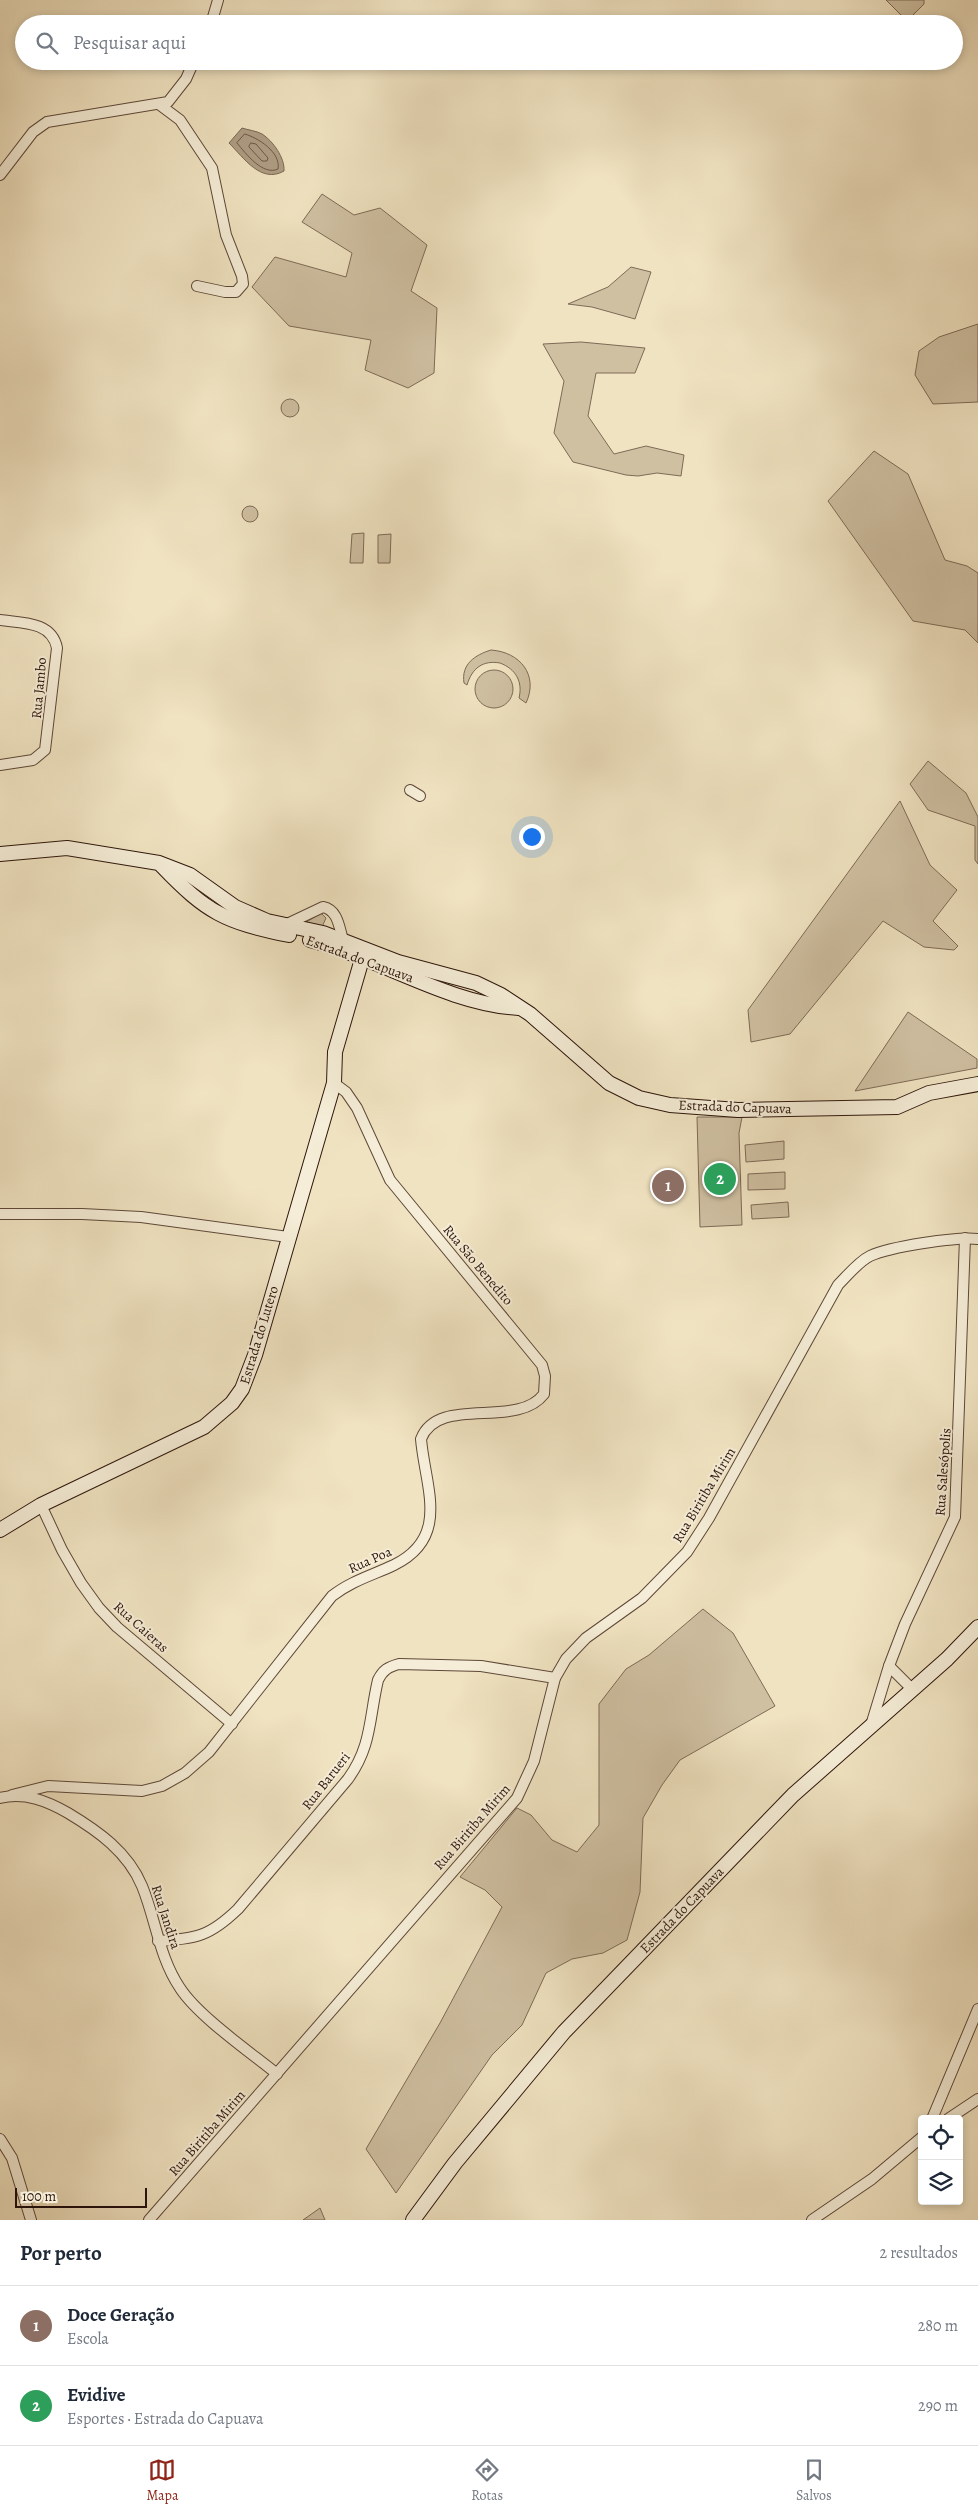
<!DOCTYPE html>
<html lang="pt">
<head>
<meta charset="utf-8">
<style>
	:root { --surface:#fff; --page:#f2f2f3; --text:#1f2937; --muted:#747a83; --line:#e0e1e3; --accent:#8f2418 }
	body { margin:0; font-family:Alegreya,serif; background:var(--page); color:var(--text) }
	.controls { position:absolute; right:15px; bottom:15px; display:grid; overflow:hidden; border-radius:5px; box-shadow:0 2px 8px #0003 }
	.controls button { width:45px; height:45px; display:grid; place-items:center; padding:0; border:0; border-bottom:1px solid var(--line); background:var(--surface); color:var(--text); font:25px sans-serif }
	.scale { position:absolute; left:15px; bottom:12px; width:132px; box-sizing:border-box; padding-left:5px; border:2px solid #2e150b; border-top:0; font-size:14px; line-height:18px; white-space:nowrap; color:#2e150b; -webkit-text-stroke:4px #f5edd7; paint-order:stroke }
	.you { position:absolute; left:531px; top:836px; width:18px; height:18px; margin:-12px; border:4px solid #fff; border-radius:50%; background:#1a73e8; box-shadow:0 0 0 8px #1a73e833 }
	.badge { display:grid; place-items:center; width:32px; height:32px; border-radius:50%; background:var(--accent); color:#fff; font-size:16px; font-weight:700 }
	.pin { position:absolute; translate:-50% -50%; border:2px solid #fff; box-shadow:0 1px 5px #0006 }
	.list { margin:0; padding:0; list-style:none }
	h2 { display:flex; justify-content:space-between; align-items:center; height:65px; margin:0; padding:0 20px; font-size:21px }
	h2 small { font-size:16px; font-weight:400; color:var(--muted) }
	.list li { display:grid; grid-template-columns:32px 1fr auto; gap:15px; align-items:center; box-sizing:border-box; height:80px; padding:0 20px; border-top:1px solid var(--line) }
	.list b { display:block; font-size:19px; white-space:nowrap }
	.list p { margin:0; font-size:16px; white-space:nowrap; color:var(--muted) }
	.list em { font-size:16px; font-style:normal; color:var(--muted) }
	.icon { flex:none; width:28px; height:28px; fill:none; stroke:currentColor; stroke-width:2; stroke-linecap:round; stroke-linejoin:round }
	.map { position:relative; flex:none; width:978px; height:2220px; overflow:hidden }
	.search { position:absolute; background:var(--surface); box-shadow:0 2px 8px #0003; left:15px; right:15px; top:15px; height:55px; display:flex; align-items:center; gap:12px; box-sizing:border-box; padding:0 18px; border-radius:28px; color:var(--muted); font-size:19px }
	.sheet { height:225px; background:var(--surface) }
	nav { display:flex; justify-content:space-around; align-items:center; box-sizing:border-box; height:70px; border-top:1px solid var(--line); background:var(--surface); font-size:14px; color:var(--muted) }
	nav a { display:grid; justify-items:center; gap:2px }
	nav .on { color:var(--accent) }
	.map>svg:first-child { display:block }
	.green { fill:#cfc0a2; stroke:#7e6a56 }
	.water { fill:#ae9d83; stroke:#7b6753 }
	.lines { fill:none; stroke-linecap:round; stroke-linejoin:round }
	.shore { stroke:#6e5947; stroke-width:1 }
	.street-casing { stroke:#5e4838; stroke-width:12 }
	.secondary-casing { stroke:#2e150b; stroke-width:16 }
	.street { stroke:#f5edd7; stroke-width:10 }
	.secondary { stroke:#f5edd7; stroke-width:14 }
	.labels { text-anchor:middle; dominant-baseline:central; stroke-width:4; stroke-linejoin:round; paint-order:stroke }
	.street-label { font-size:14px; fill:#2e150b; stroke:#f5edd7 }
</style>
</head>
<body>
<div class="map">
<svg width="978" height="2220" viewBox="0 0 978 2220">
	<rect width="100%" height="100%" fill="#f0e3c1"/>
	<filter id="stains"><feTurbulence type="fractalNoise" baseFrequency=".004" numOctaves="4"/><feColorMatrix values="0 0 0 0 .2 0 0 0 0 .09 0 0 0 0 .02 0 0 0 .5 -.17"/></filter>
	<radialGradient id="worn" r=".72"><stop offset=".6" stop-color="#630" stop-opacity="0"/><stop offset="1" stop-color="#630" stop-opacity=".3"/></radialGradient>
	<g class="green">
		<path d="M886 0H924V4L907 21Z"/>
		<path d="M322 194 354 215 380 208 427 245 411 291 437 308 434 373 408 388 365 370 371 340 289 326 252 287 275 257 346 277 352 253 302 222Z"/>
		<path d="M631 267 651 272 635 319 592 307 568 304 608 287Z"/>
		<path d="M978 324V402L933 404 915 375 919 351 939 337Z"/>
		<path d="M581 342 645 348 635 373H596L588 416 614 454 646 446 684 455 681 476 657 473 638 476 626 475 573 462 554 433 564 381 543 344Z"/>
		<circle cx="290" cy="408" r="9"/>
		<path d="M874 451 908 474 945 560 967 566 978 573V643L965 630 913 621 828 501Z"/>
		<circle cx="250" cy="514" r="8"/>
		<path d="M364 533 363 563H350L352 534Z"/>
		<path d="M391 534 390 563H378V535Z"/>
		<path d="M491 650C520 652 539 675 526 703L519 698C523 682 516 669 500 663 483 660 472 668 467 685L464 683C461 664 475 655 491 650Z"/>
		<circle cx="494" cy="689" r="19"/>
		<path d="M928 761 966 793 978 817V864L975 860V826L928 810 910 784Z"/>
		<path d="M900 801 930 865 957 890 933 921 958 946 954 950 924 947 883 921 790 1034 751 1042 748 1010Z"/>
		<path d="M321 913 326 918 322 927 305 923Z"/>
		<path d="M908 1012 977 1059V1068L855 1091Z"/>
		<path d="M697 1117H742L739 1133 742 1225 700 1227Z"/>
		<path d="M784 1141V1159L746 1162 745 1145Z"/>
		<path d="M785 1172V1189L748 1190V1174Z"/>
		<path d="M788 1202 789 1217 752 1219 751 1205Z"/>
		<path d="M703 1609 733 1633 775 1706 680 1760 662 1785 643 1818 640 1892 627 1940 603 1953 572 1959 546 1973 522 2025 492 2055 396 2193 366 2149 440 2023 502 1907 485 1890 460 1877 517 1808 531 1815 552 1840 577 1852 599 1825V1704L626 1669 649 1655Z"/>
		<path d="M320 2208 325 2220H303Z"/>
	</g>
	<path class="water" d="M242 128C248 130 257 131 262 134 273 141 285 158 284 171 261 184 244 158 229 143Z"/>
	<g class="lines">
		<g class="shore">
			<path d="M245 134C258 138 281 152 278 169 263 176 246 154 237 143Z"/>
			<path d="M251 143 256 144 268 158 267 161H262L249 147Z"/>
		</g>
		<g class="street-casing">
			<g id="street">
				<path d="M211 24 218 0"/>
				<path d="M160 105 180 120 212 168 226 235 242 276 243 284 236 292H225L197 286"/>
				<path d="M0 175 33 132 47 122 168 102 186 79 194 61"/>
				<path d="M0 620C21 623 52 621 57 648L45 750 33 760 0 765"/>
				<path d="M410 790 420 796"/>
				<path d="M285 925 323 907C338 910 339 927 343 940"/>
				<path d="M0 1214H82L141 1217 288 1237"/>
				<path d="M41 1505 62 1550 81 1583 99 1608 117 1627 232 1724"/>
				<path d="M889 1666 912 1689"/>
				<path d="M872 1722 889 1666 905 1624 955 1517 965 1238"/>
				<path d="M12 1795 48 1786 142 1791 162 1786 185 1773 209 1752 332 1596C351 1581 373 1575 394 1565 451 1537 425 1487 421 1439 438 1394 517 1430 544 1394L545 1376 542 1365 390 1180 357 1108 346 1092 334 1083"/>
				<path d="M0 1798C25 1792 47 1801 68 1813 98 1831 128 1852 142 1886 156 1920 159 1957 180 1988 198 2016 250 2052 277 2074"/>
				<path d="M158 1941C197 1938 209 1937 238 1909L348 1779C372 1746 369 1718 378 1680 383 1670 388 1667 399 1664L481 1666 555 1678"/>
				<path d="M932 2119 978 2009"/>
				<path d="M948 2119 978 2099"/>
				<path d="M0 2139 12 2158 31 2220"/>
				<path d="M149 2220 517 1798 534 1761 555 1678 566 1659 586 1638 642 1598 687 1552 709 1518 838 1285C848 1275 858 1262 870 1256 889 1247 958 1236 978 1239"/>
				<path d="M812 2220 872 2179 922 2137"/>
			</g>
		</g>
		<g class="secondary-casing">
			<g id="secondary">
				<path d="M0 854 67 848 159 863 190 875 235 907 267 921 323 933 398 962 476 983 501 995 530 1014 609 1083 639 1098 670 1105 738 1110 897 1107 929 1093 978 1084"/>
				<path d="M162 866C207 913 225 922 289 935"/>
				<path d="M310 940C378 957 447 1004 519 1008"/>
				<path d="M0 1530 41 1505 204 1427 232 1403 242 1389 255 1355 334 1083 335 1052 362 959"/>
				<path d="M413 2220 455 2163 564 2032 793 1795 947 1659 978 1627"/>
			</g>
		</g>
		<use href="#street" class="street"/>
		<use href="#secondary" class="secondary"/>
	</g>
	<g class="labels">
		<g class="street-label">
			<text transform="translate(39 688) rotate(-85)">Rua Jambo</text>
			<text transform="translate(360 959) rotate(20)">Estrada do Capuava</text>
			<text transform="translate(735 1107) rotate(2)">Estrada do Capuava</text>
			<text transform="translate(478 1265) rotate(50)">Rua São Benedito</text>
			<text transform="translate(259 1335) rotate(-73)">Estrada do Lutero</text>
			<text transform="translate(943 1472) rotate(-86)">Rua Salesópolis</text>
			<text transform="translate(704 1495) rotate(-59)">Rua Biritiba Mirim</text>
			<text transform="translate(370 1560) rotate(-24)">Rua Poa</text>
			<text transform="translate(141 1627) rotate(42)">Rua Caieras</text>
			<text transform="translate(326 1781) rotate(-52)">Rua Barueri</text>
			<text transform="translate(472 1827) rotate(-49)">Rua Biritiba Mirim</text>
			<text transform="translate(682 1910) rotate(-46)">Estrada do Capuava</text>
			<text transform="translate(166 1917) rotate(72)">Rua Jandira</text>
			<text transform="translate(207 2133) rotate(-49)">Rua Biritiba Mirim</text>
		</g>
	</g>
	<rect width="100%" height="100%" filter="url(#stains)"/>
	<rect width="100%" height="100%" fill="url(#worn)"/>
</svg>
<div class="controls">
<button><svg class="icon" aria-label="locate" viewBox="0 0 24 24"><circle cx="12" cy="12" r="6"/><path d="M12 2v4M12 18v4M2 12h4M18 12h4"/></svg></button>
<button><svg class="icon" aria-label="layers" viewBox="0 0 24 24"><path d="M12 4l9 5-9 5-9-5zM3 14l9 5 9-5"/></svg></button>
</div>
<div class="scale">100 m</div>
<div class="you"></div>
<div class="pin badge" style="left:668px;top:1186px;background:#8d6e63">1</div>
<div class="pin badge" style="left:720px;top:1179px;background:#2e9e5b">2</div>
<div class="search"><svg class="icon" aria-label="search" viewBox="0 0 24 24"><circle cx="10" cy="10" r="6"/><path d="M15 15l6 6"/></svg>Pesquisar aqui</div>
</div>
<section class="sheet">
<h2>Por perto<small>2 resultados</small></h2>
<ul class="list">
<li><span class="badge" style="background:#8d6e63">1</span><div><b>Doce Geração</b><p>Escola</p></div><em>280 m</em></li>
<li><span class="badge" style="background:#2e9e5b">2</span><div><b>Evidive</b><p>Esportes · Estrada do Capuava</p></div><em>290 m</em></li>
</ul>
</section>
<nav>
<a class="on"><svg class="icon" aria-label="map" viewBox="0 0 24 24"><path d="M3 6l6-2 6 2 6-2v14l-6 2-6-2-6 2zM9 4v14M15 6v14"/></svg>Mapa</a>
<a><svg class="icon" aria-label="directions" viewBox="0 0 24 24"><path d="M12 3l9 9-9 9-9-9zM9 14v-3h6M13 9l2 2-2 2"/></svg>Rotas</a>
<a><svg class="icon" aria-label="saved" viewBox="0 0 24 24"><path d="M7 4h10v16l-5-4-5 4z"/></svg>Salvos</a>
</nav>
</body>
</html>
